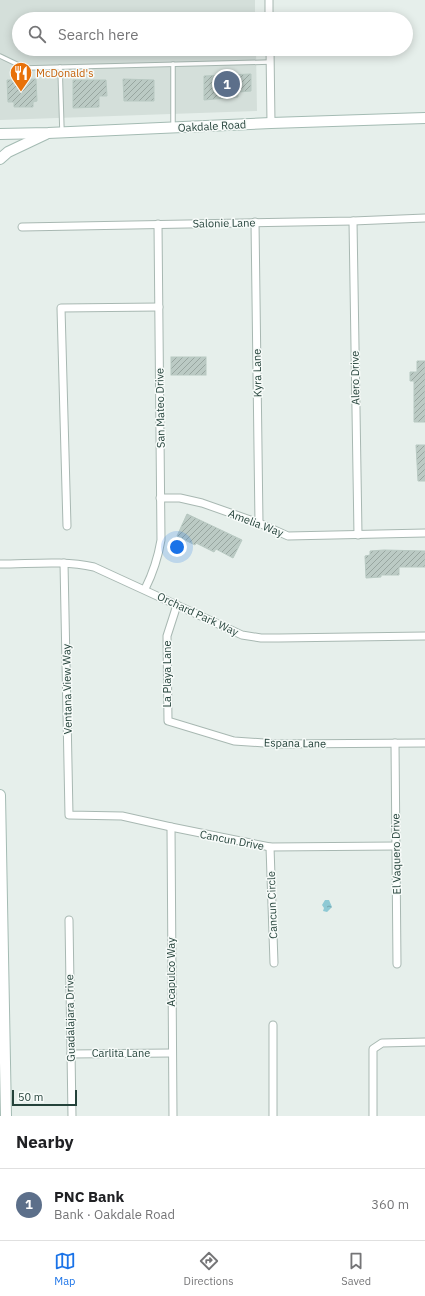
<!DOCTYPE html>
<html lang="en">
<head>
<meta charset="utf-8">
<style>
	:root { --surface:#fff; --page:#f2f2f2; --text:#202124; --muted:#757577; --line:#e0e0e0; --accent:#1a73e8 }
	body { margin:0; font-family:"IBM Plex Sans",sans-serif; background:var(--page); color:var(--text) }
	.scale { position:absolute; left:12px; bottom:10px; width:65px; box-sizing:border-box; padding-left:4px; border:2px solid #24423a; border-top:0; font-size:11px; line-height:14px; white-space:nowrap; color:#24423a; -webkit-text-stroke:3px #f7fbf9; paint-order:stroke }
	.you { position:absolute; left:177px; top:547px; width:14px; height:14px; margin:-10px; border:3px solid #fff; border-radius:50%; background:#1a73e8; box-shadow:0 0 0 6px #1a73e833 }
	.badge { display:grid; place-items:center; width:26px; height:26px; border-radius:50%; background:var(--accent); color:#fff; font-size:13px; font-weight:700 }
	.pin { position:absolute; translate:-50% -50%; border:2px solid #fff; box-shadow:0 1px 4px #0006 }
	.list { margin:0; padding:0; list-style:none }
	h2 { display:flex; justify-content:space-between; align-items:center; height:52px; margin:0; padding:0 16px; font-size:17px }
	h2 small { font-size:13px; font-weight:400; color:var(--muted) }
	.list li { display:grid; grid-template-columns:26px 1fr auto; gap:12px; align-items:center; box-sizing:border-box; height:72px; padding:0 16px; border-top:1px solid var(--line) }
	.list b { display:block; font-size:15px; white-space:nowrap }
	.list p { margin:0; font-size:13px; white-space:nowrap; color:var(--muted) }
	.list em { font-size:13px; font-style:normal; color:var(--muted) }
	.icon { flex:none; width:22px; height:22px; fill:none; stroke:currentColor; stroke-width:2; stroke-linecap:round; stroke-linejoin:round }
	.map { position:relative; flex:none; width:425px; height:1116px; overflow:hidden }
	.search { position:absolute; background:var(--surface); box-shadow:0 2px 10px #0003; left:12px; right:12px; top:12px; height:44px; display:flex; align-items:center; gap:10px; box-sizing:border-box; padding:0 14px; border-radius:22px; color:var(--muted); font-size:15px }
	.sheet { height:124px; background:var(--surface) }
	nav { display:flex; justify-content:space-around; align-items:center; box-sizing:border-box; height:56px; border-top:1px solid var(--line); background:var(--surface); font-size:11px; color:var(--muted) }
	nav a { display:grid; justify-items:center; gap:2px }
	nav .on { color:var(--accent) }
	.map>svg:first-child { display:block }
	.built { fill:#d4dfda }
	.water { fill:url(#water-ripples) }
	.building { fill:url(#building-hatch); stroke:#b8c9c2 }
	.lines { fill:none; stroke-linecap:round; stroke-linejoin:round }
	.lane-casing { stroke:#a8b8b2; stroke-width:5.5 }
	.street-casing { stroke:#a8b8b2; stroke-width:9 }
	.secondary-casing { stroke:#a4bbb3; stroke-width:12 }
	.lane { stroke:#fff; stroke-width:3.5 }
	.street { stroke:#fff; stroke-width:7 }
	.secondary { stroke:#fff; stroke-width:10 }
	.labels { text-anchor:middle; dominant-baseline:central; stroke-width:3; stroke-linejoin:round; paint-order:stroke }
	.food-label { font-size:11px; fill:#c56008; stroke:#f7fbf9; text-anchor:start }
	.street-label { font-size:11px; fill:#24423a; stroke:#f7fbf9 }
</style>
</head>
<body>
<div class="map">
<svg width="425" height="1116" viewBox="0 0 425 1116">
	<defs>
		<pattern id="water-ripples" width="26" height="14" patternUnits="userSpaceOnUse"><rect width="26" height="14" fill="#8ec9d4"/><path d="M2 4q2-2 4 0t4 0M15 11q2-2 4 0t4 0" fill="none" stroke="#74a5ad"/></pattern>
		<pattern id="building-hatch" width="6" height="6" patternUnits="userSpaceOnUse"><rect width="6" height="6" fill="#bbcac4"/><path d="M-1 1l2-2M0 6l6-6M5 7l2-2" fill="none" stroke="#98a6a0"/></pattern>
	</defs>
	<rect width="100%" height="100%" fill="#e6efeb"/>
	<path class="built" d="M0 0H255V19H19V49H256L257 111 0 120Z"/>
	<path class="water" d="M325 900H329L332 907 327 912 323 911 324 908 322 905Z"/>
	<g class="building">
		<path d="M251 74V91L238 92V97L204 100V76Z"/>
		<path d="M36 79 37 101 33 102V107H14V102H8L7 80Z"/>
		<path d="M123 79 154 80V101H124Z"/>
		<path d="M73 80H106L107 96H99V107L73 108Z"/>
		<rect x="171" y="357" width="35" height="18"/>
		<path d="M417 361H425V422H414V381H410V372H417Z"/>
		<path d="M416 445H425V481H418Z"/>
		<path d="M187 514 242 540 233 558 216 549 214 552 196 543 195 545 177 536Z"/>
		<path d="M384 550 425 551V567H399V575H381V577L366 578 365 556 370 555V551Z"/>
	</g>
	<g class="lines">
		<g class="lane-casing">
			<g id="lane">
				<path d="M0 56 25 68 270 62"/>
				<path d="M60 67 62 132"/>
				<path d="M173 126V64"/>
			</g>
		</g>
		<g class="street-casing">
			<g id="street">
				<path d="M269 0V19"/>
				<path d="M270 49 271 123"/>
				<path d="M353 221 358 535"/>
				<path d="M255 222 259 523"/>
				<path d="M22 227 353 221 425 218"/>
				<path d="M160 498H180L202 503 259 523 288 536 425 533"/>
				<path d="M67 526 61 308 159 307"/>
				<path d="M64 563 69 815 122 816 171 827 270 847 396 846"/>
				<path d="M0 564C31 564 63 560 94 567L242 635 261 638H279L425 636"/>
				<path d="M145 589C153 573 158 558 161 540L158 224"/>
				<path d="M177 605 167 636 168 721 234 741 278 744 425 743"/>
				<path d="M395 743 397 964"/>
				<path d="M171 827 173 1116"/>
				<path d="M270 847 274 963"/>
				<path d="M69 920 72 1116"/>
				<path d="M273 1025V1116"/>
				<path d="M71 1054 171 1053"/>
				<path d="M373 1116V1049L382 1043 425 1042"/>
			</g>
		</g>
		<g class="secondary-casing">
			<g id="secondary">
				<path d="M0 134 48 133 271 123 425 118"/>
				<path d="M0 159 8 152 46 134"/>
				<path d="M0 795 6 1116"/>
			</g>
		</g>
		<use href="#lane" class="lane"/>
		<use href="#street" class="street"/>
		<use href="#secondary" class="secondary"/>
	</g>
	<defs>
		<g id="restaurant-pin" transform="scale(1.15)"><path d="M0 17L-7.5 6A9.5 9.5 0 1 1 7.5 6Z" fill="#e8710a" stroke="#f7fbf9"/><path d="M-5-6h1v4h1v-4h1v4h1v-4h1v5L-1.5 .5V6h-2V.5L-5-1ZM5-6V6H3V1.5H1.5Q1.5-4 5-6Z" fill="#fff"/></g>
	</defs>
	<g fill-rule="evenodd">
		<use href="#restaurant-pin" x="21" y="73"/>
	</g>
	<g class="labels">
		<g class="food-label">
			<text x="36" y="73">McDonald's</text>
		</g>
		<g class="street-label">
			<text transform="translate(212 126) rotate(-3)">Oakdale Road</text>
			<text transform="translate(224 223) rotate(-1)">Salonie Lane</text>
			<text transform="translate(257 373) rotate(-91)">Kyra Lane</text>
			<text transform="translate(355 378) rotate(-91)">Alero Drive</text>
			<text transform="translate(160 408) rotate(-91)">San Mateo Drive</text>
			<text transform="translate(256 523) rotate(21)">Amelia Way</text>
			<text transform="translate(198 614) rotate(25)">Orchard Park Way</text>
			<text transform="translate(167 674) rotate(-90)">La Playa Lane</text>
			<text transform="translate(67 689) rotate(-91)">Ventana View Way</text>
			<text transform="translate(295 743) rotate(1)">Espana Lane</text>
			<text transform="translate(232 840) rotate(11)">Cancun Drive</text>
			<text transform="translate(396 854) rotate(-91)">El Vaquero Drive</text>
			<text transform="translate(272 905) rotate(-92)">Cancun Circle</text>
			<text transform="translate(171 972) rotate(-90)">Acapulco Way</text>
			<text transform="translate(70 1018) rotate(-91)">Guadalajara Drive</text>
			<text x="121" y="1053">Carlita Lane</text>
		</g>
	</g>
</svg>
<div class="scale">50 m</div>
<div class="you"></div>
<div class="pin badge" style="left:227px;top:84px;background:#5c6f8a">1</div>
<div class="search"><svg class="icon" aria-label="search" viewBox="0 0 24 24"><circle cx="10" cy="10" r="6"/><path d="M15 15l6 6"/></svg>Search here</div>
</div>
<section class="sheet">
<h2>Nearby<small></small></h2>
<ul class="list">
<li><span class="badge" style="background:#5c6f8a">1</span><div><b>PNC Bank</b><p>Bank · Oakdale Road</p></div><em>360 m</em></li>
</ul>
</section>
<nav>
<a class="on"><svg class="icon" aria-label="map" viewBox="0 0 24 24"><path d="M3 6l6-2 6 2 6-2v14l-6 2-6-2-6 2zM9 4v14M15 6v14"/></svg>Map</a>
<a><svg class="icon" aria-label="directions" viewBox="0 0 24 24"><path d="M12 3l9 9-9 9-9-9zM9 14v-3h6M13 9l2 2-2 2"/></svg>Directions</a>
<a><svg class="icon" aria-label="saved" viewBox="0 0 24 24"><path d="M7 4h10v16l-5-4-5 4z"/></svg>Saved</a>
</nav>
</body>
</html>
